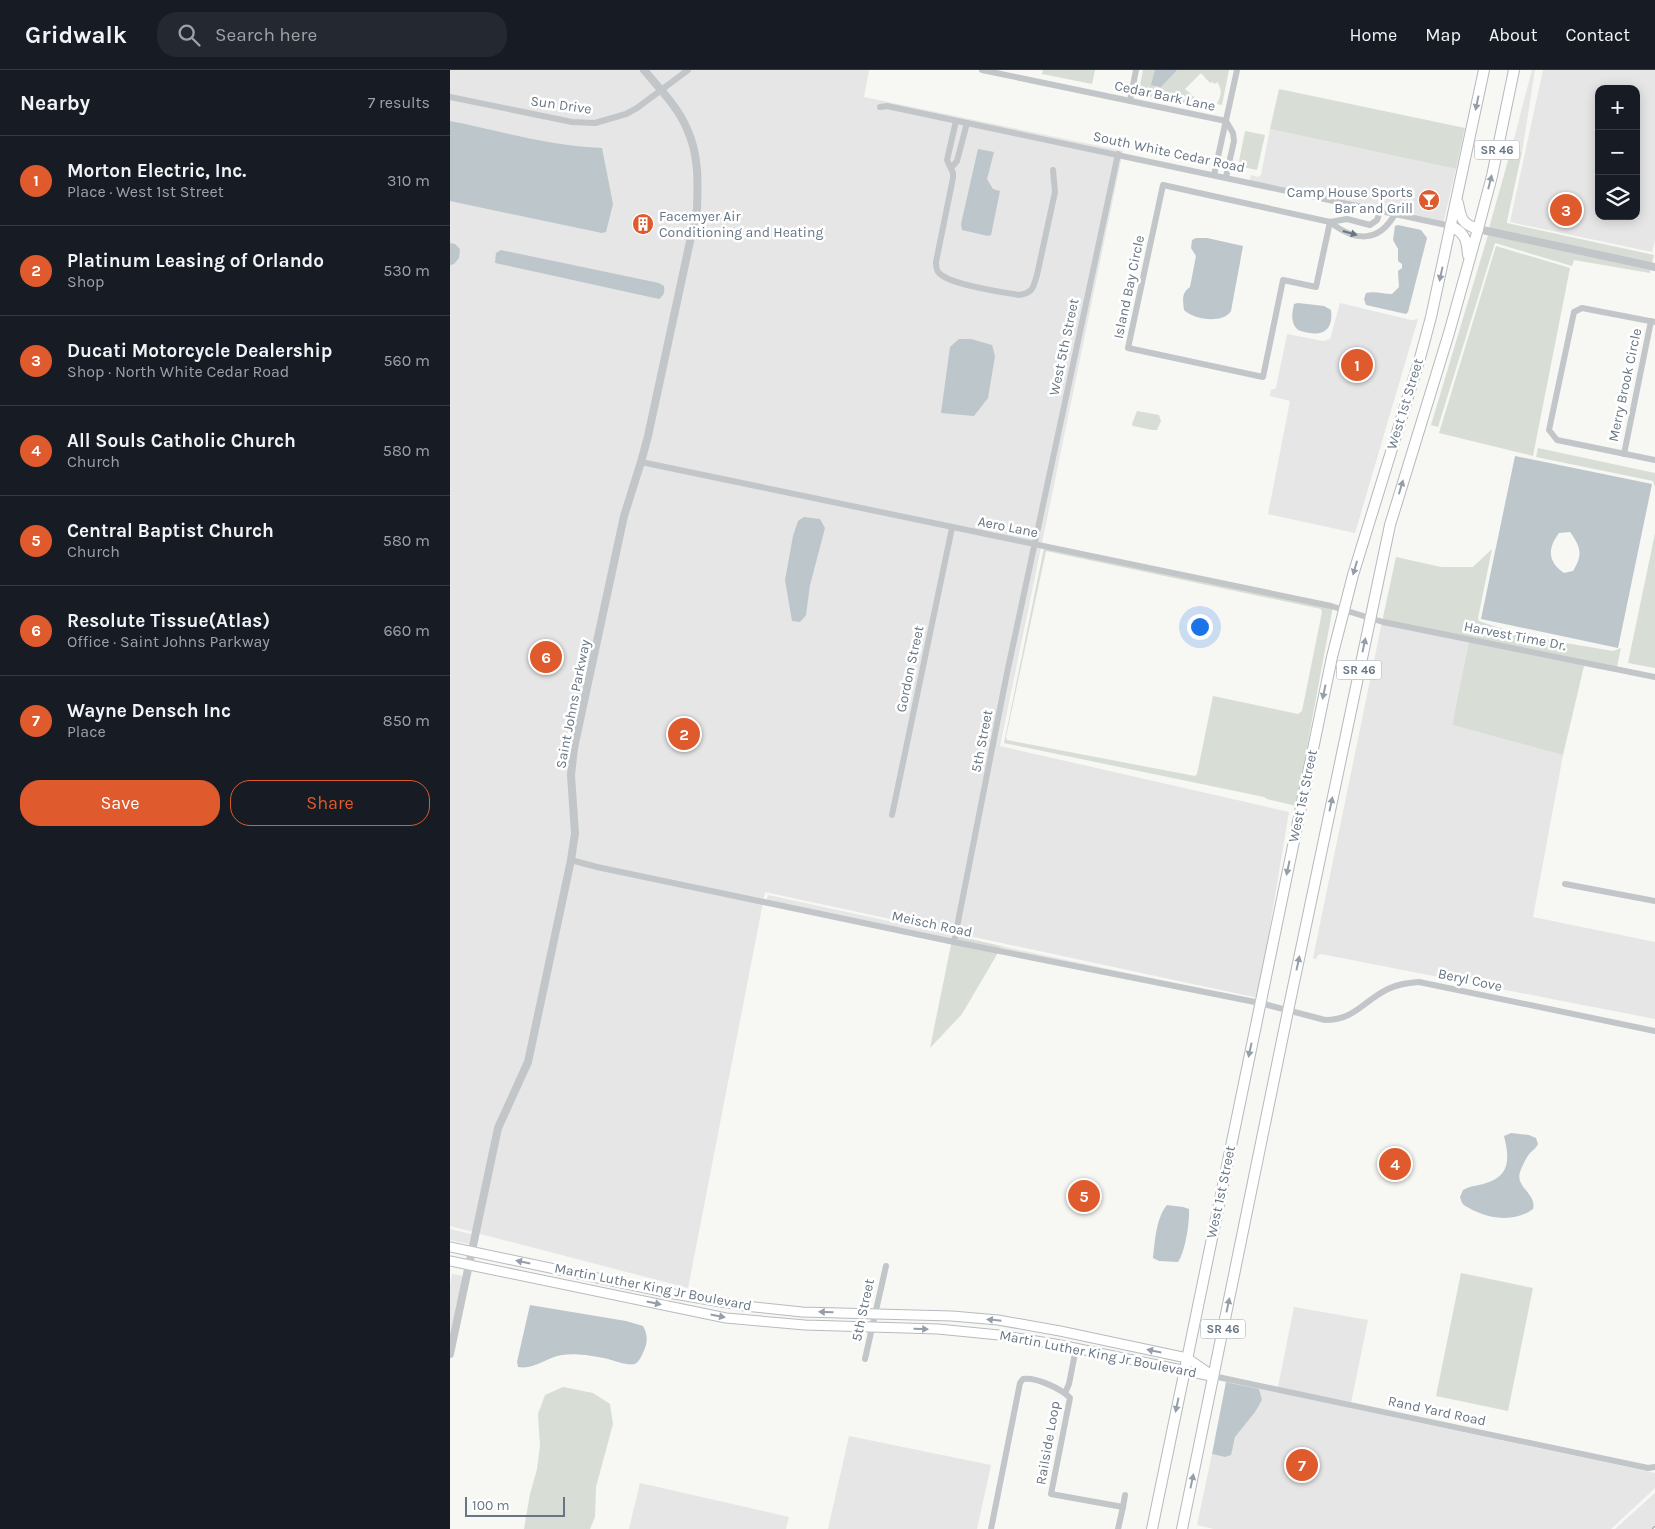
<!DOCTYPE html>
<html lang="en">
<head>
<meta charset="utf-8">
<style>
	:root { --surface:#171b24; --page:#242831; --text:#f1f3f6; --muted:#9ea1a6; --line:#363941; --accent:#df5a2c }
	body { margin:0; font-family:Karla,sans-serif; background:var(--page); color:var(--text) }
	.controls { position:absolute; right:15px; top:15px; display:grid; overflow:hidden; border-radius:10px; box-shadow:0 2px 12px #0003 }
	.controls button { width:45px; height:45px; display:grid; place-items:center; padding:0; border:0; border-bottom:1px solid var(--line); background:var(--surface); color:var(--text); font:25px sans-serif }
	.scale { position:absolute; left:15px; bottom:12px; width:100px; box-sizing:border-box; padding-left:5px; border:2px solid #677684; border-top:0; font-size:14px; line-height:18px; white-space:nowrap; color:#677684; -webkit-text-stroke:4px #fff; paint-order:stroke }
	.you { position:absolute; left:749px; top:556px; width:18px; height:18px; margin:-12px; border:4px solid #fff; border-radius:50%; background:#1a73e8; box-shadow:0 0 0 8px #1a73e833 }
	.badge { display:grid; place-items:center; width:32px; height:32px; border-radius:50%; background:var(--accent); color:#fff; font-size:16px; font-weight:700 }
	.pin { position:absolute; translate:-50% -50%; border:2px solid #fff; box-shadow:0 1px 5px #0006 }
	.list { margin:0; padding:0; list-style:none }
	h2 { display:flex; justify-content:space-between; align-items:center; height:65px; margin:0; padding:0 20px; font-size:21px }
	h2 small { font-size:16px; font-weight:400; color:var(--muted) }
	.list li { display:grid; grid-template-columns:32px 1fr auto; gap:15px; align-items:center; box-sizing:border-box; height:90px; padding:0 20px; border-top:1px solid var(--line) }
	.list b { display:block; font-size:19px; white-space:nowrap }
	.list p { margin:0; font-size:16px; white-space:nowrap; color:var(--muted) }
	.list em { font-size:16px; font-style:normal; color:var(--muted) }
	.actions { display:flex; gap:10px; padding:15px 20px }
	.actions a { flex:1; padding:11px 0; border:1px solid var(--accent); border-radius:20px; text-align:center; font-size:18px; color:var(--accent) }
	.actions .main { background:var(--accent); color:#fff }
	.icon { flex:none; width:28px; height:28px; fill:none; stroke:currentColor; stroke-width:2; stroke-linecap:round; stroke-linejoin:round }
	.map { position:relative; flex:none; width:1205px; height:1459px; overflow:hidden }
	header { display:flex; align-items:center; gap:30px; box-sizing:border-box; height:70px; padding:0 25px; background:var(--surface); border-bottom:1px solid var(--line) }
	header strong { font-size:24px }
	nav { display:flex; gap:28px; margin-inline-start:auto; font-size:18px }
	.search { width:350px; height:45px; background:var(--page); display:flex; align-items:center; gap:12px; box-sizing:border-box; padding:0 18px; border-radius:20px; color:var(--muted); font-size:19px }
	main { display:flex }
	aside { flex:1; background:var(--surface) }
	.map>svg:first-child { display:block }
	.built { fill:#e5e6e5; fill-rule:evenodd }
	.green { fill:#d8ded5; fill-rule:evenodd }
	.water { fill:#bcc6cb; fill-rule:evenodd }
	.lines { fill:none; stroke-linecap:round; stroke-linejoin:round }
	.secondary-casing { stroke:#b7bbc0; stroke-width:11 }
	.primary-casing { stroke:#b5b9bd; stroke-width:12 }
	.minor { stroke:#c2c6c9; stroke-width:6 }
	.tertiary { stroke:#c2c6c9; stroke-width:8 }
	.secondary { stroke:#fff; stroke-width:9 }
	.primary { stroke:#fff; stroke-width:10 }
	.rail-casing { stroke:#a5aab0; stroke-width:4 }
	.rail { stroke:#fff; stroke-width:2; stroke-dasharray:5.5; stroke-linecap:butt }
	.oneway { fill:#959fa9 }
	.oneway2 { fill:#677684 }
	.labels { text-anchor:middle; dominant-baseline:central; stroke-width:5; stroke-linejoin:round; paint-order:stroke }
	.shield { fill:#fff; stroke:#959fa9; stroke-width:1 }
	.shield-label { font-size:12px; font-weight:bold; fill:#677684 }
	.street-label { font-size:14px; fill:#677684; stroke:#fff }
	.poi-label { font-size:14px; fill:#677684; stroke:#fff; text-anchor:end }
</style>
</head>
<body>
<header>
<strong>Gridwalk</strong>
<div class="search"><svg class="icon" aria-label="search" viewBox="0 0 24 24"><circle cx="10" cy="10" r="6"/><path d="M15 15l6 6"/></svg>Search here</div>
<nav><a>Home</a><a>Map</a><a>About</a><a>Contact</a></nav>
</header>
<main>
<aside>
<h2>Nearby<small>7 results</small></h2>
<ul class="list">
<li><span class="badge">1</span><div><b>Morton Electric, Inc.</b><p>Place · West 1st Street</p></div><em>310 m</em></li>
<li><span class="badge">2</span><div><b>Platinum Leasing of Orlando</b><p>Shop</p></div><em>530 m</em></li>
<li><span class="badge">3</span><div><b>Ducati Motorcycle Dealership</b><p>Shop · North White Cedar Road</p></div><em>560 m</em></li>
<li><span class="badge">4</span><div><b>All Souls Catholic Church</b><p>Church</p></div><em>580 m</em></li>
<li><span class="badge">5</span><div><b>Central Baptist Church</b><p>Church</p></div><em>580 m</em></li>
<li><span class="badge">6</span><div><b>Resolute Tissue(Atlas)</b><p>Office · Saint Johns Parkway</p></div><em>660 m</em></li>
<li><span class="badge">7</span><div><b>Wayne Densch Inc</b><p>Place</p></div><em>850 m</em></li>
</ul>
<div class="actions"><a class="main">Save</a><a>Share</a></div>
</aside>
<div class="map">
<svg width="1205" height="1459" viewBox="0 0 1205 1459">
	<rect width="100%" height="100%" fill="#f7f7f4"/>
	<g class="built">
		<path d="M0 0H419L414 27 673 81 550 676 839 742 808 928 315 822 238 1218 0 1156Z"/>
		<path d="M1082 0H1085L1072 82 1061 80Z"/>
		<path d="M1093 0H1205V170L1202 182 1060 152ZM1149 19H1186V146H1149Z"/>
		<path d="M820 59 1006 99 993 154 799 113 801 105 808 107 811 105Z"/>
		<path d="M890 233 961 250 968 249 905 463 818 444 840 331 820 326 821 320 826 318 837 264 873 271 880 269Z"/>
		<path d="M932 552 1019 571 1002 655 1113 685 1083 847 1205 872V949L871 884 868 885 866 889 863 888Z"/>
		<path d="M318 825 503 865 502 872 316 832Z"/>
		<path d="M551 876 804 930 549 881Z"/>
		<path d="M0 1159 21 1164 19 1174 0 1170Z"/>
		<path d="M2 1204 13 1206 0 1265V1216Z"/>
		<path d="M844 1237 918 1250 900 1338 1205 1403V1418L1161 1459H764L747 1455 762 1384 775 1387 783 1376 785 1367 812 1330 809 1319 827 1322Z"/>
		<path d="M399 1366 541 1395 527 1459H378Z"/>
		<path d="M190 1413 339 1447 336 1459H179Z"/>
		<path d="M1205 1423V1459H1165Z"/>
	</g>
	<g class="green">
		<path d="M593 0H645L642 14 592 4Z"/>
		<path d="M693 0H779L772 35 767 34C771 26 773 20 767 12L765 14 762 12 760 13 751 3 735 19 753 35 758 31 767 38 766 40 693 25 689 20Z"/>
		<path d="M829 19 1015 58 1006 99 820 59Z"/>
		<path d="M795 61 815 65 807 100 792 97 789 91Z"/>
		<path d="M1061 80 1072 82 1057 151V153L1204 185 1202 193 1039 158Z"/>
		<path d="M1038 165 1200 200V203L1124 190 1122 196 1045 173 988 357 981 355Z"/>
		<path d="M1046 176 1120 198 1083 386 989 363Z"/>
		<path d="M687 341 709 345 711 351 707 360H702L683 356 682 354Z"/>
		<path d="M1088 378 1205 403V417L1203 411 1086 387Z"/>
		<path d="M1205 463V598L1178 593Z"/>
		<path d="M594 478 883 537 846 736 817 729 814 727 554 673ZM596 481 871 539 872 542 852 641 848 644 763 626 747 704 745 706 557 670 556 667Z"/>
		<path d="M1042 479 1028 548 1029 551C1071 567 1118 573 1163 581L1171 578 1166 602 1134 596 1113 685 1002 655 1019 571 932 552 946 487 991 497H1023Z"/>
		<path d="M503 865 551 876 549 881 512 944 480 978Z"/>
		<path d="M1011 1203 1083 1218 1058 1341 986 1326Z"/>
		<path d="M113 1317 143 1323 160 1334 163 1354 146 1417 145 1447 140 1459H74L80 1424 87 1399 90 1376 88 1344 95 1325Z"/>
	</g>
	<g class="water">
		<path d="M705 0H727L711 17 701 15Z"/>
		<path d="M0 51C51 61 99 76 152 78L163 134 156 162 152 163 0 131Z"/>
		<path d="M528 79 544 82 537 109 543 119 550 121 541 165 538 166 512 160 511 154Z"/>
		<path d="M948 155 971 160 977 168 958 242 956 244 916 235 914 229 916 223C925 221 932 224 942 224L949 217 948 201 952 198V194L948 191V179L943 170 945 156Z"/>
		<path d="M746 168H757L793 176 781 241C773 254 744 250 734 240 733 231 731 223 740 217L746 186 741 178 742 170Z"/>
		<path d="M0 173 5 174 10 179 9 188 4 194 0 195Z"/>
		<path d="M51 180 209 213 214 216C215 222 214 225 209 229L45 193 46 183Z"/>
		<path d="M848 233 874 236 881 240C884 265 867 267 848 260 840 253 842 243 844 234Z"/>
		<path d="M509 269H521L542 275 545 286 538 328 524 346 491 343 500 277Z"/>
		<path d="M1065 386 1202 414 1168 578 1031 549ZM1120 462C1131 477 1133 485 1123 501L1114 503C1098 492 1097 479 1109 463Z"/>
		<path d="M354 447 370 449 375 458 360 515 356 545 350 552 342 551 335 510 343 466 348 451Z"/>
		<path d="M1061 1063 1079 1065 1086 1068 1088 1074C1086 1078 1083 1080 1080 1083 1076 1088 1072 1096 1070 1102 1065 1117 1087 1124 1083 1139 1065 1153 1038 1149 1019 1138 1019 1138 1013 1135 1013 1134 1011 1132 1011 1129 1010 1127L1013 1120C1021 1115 1030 1116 1039 1112 1061 1104 1059 1086 1054 1066Z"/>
		<path d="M717 1135 733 1137 739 1139C740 1151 735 1183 728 1192L709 1191 703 1188C705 1171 706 1148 717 1135Z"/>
		<path d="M80 1235 176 1251 193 1256C197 1263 198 1270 195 1278 193 1283 190 1291 185 1294 178 1296 165 1291 158 1289 144 1286 126 1283 112 1285 97 1287 84 1300 68 1297L67 1292Z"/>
		<path d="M776 1312 809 1319 812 1330 805 1342 785 1367 781 1385 775 1387 762 1384Z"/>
	</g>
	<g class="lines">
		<g class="secondary-casing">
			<g id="secondary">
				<path d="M0 1177 224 1224 295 1236 352 1242 502 1246 548 1250 610 1261 737 1288 763 1306"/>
				<path d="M0 1191 276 1248 355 1255 488 1259 549 1265 605 1274 761 1306"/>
			</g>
		</g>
		<g class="primary-casing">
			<g id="primary">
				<path d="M1008 133C1011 149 1012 154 1028 159"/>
				<path d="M1001 156C1015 163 1017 170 1018 185"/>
				<path d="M702 1459 882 587 903 505 970 288 981 247 1034 0"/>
				<path d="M732 1459 838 941 940 455 999 263 1028 159 1042 106 1064 0"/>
			</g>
		</g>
		<g class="minor">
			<path d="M532 0 776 51"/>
			<path d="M0 27 122 52 145 53 176 44 187 38 238 0"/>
			<path d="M680 31 686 0"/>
			<path d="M430 37 437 36 1001 156"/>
			<path d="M506 51 497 90 503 103V108L486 192C486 196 486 200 489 203 500 215 552 222 569 225 583 223 583 218 587 205L605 122 603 100"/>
			<path d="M501 98 507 91 517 53"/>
			<path d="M764 105 787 0"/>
			<path d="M776 107 784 71 783 63 776 51"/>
			<path d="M880 152 866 217 833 210 813 307 678 278 713 115 880 152 897 149 920 155 927 150 930 141"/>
			<path d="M880 152C904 171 928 174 945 144"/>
			<path d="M1205 252 1132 238 1124 242 1099 360 1107 370 1205 390"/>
			<path d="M1174 384 1201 251"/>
			<path d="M191 392 881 536 933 552 1205 607"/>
			<path d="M442 745 502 458"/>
			<path d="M121 790 147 797 504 872 810 933 875 950C905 950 913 931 938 919 948 914 957 913 969 912L1205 961"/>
			<path d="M1115 814 1205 831"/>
			<path d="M504 872 557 603 668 84"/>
			<path d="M415 1289 436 1196"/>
			<path d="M763 1306 1198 1398 1205 1397"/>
			<path d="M615 1323 619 1314 626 1278"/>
			<path d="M673 1437 675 1425"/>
			<path d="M541 1459 570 1313 573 1309C586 1307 612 1319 620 1328L601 1424 673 1437 668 1459"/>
		</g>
		<g class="tertiary">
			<path d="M1028 159 1205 197"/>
			<path d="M0 1284 48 1058 78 992 121 790 125 763 121 705 124 678 174 446 191 392 198 366 247 139C248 111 249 85 237 59 228 37 209 18 194 0"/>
		</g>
		<use href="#secondary" class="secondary"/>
		<use href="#primary" class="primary"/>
		<g class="rail-casing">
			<path id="rail" d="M1204 1459 1205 1458"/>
		</g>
		<use href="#rail" class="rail"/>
	</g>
	<defs><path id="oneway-solid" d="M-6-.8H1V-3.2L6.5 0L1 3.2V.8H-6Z" transform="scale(1.25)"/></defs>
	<g class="oneway">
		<use href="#oneway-solid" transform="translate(1027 33) rotate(102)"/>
		<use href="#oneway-solid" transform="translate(1040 112) rotate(-76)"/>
		<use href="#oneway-solid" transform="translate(991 204) rotate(102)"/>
		<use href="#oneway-solid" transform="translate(951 417) rotate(-73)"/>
		<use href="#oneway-solid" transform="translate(905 498) rotate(106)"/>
		<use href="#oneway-solid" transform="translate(914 575) rotate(-78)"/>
		<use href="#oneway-solid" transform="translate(874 622) rotate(102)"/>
		<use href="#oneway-solid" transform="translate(881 734) rotate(-78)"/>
		<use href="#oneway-solid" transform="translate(838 798) rotate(102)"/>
		<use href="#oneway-solid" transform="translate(848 893) rotate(-78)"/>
		<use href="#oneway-solid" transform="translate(800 980) rotate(102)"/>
		<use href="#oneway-solid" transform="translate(73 1192) rotate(-168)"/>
		<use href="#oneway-solid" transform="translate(204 1233) rotate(12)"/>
		<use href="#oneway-solid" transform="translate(778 1235) rotate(-78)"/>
		<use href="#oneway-solid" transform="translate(376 1242) rotate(-179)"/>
		<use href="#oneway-solid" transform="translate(268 1246) rotate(11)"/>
		<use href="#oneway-solid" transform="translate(544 1250) rotate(-174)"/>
		<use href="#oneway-solid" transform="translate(471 1259) rotate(2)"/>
		<use href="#oneway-solid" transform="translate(704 1281) rotate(-168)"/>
		<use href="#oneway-solid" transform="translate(727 1335) rotate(102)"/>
		<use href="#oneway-solid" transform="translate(742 1411) rotate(-78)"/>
	</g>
	<use class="oneway2" href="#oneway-solid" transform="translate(900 163) rotate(16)"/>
	<defs>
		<g id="bar-disc" transform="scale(1.125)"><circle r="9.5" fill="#df5a2c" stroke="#fff"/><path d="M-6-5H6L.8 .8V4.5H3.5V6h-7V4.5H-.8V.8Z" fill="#fff"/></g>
		<g id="building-disc" transform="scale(1.125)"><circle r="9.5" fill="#df5a2c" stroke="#fff"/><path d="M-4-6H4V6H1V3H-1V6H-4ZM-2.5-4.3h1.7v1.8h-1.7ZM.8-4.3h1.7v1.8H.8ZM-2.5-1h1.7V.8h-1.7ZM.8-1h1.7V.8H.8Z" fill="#fff"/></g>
	</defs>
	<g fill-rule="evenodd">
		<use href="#bar-disc" x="979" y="130"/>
		<use href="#building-disc" x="193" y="154"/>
	</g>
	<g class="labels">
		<g class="shield">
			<rect x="1024.5" y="70.5" width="45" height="19" rx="4"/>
			<rect x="886.5" y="590.5" width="45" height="19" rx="4"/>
			<rect x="750.5" y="1249.5" width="45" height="19" rx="4"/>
		</g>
		<g class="shield-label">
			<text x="1047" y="80">SR 46</text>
			<text x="909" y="600">SR 46</text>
			<text x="773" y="1259">SR 46</text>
		</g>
		<g class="street-label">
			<text transform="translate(715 26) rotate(12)">Cedar Bark Lane</text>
			<text transform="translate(111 35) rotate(8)">Sun Drive</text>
			<text transform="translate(719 82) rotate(12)">South White Cedar Road</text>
			<text transform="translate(679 217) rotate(-78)">Island Bay Circle</text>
			<text transform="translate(614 277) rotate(-78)">West 5th Street</text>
			<text transform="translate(1175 315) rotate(-78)">Merry Brook Circle</text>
			<text transform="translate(955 334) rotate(-73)">West 1st Street</text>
			<text transform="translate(558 457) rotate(11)">Aero Lane</text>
			<text transform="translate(1065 566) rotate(11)">Harvest Time Dr.</text>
			<text transform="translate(460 599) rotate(-78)">Gordon Street</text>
			<text transform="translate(123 634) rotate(-79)">Saint Johns Parkway</text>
			<text transform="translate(532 671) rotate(-79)">5th Street</text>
			<text transform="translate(853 726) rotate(-78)">West 1st Street</text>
			<text transform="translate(482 854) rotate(12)">Meisch Road</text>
			<text transform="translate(1020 910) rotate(12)">Beryl Cove</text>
			<text transform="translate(771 1122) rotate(-78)">West 1st Street</text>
			<text transform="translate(203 1217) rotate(11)">Martin Luther King Jr Boulevard</text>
			<text transform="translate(413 1240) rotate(-78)">5th Street</text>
			<text transform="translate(648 1284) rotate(11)">Martin Luther King Jr Boulevard</text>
			<text transform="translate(987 1341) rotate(12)">Rand Yard Road</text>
			<text transform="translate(598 1373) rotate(-80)">Railside Loop</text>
		</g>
		<g class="poi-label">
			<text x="963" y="122">Camp House Sports<tspan x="963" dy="16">Bar and Grill</tspan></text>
			<text x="209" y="146" text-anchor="start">Facemyer Air<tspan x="209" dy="16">Conditioning and Heating</tspan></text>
		</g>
	</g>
</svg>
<div class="controls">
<button>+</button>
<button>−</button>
<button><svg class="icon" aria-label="layers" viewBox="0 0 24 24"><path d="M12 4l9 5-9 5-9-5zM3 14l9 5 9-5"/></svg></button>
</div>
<div class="scale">100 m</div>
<div class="you"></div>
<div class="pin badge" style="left:907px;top:295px">1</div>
<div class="pin badge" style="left:234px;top:664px">2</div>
<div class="pin badge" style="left:1116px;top:140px">3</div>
<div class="pin badge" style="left:945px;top:1094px">4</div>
<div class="pin badge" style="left:634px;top:1126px">5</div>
<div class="pin badge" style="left:96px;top:587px">6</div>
<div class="pin badge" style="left:852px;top:1395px">7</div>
</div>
</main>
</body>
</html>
